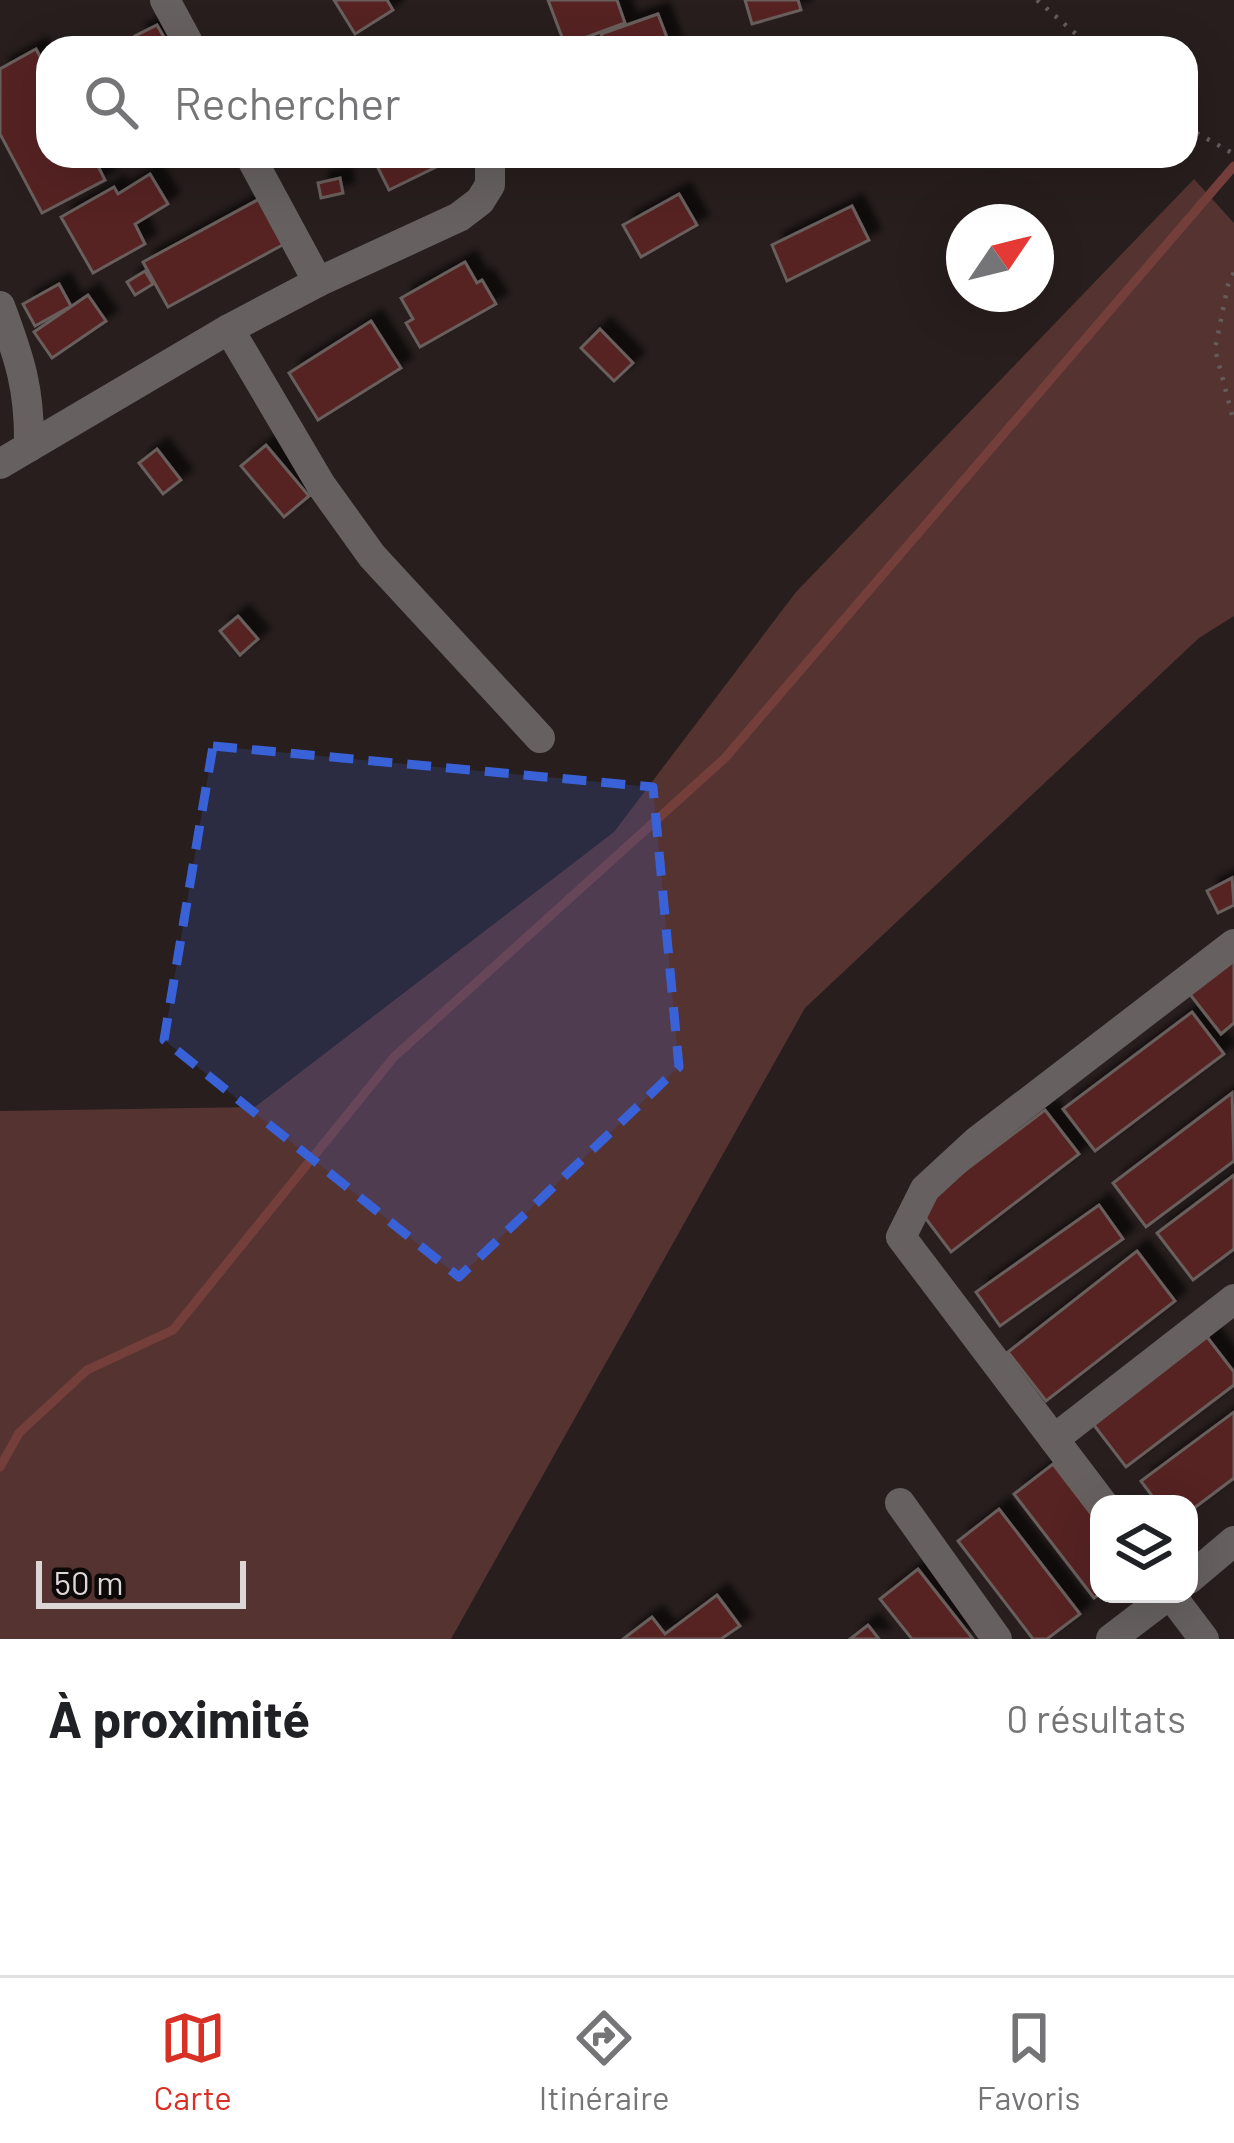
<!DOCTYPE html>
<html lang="fr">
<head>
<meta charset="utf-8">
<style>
	:root { --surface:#fff; --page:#f2f2f2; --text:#202124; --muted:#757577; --line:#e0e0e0; --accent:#d93025 }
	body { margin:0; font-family:Barlow,sans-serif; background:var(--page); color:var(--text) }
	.controls { position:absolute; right:36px; bottom:36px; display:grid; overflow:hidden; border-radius:24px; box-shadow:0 12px 48px #0002 }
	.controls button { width:108px; height:108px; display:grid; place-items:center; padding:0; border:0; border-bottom:3px solid var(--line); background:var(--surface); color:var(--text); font:60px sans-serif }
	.compass { position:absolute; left:946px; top:204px; width:108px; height:108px; border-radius:50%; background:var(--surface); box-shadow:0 12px 48px #0002; rotate:55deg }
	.scale { position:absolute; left:36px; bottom:30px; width:210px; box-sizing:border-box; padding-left:12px; border:6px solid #dcd6d6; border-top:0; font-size:33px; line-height:42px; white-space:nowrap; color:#dcd6d6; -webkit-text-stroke:9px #0d0909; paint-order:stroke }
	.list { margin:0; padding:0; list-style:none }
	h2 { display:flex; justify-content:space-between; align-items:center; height:156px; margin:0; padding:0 48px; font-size:51px }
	h2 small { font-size:39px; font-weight:400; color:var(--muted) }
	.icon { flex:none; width:66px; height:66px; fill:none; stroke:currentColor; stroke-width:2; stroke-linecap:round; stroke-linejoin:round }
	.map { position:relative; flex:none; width:1234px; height:1639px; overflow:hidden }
	.search { position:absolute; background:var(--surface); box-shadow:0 12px 48px #0002; left:36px; right:36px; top:36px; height:132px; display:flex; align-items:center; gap:30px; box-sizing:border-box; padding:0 42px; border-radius:36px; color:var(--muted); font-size:45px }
	.sheet { height:336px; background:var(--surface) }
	nav { display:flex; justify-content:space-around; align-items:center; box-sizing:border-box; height:168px; border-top:3px solid var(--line); background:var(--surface); font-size:33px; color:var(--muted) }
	nav a { display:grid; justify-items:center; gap:6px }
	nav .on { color:var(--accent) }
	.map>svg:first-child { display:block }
	.green { fill:#553330 }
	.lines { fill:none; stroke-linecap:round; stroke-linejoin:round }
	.stream { stroke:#743f3b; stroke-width:9 }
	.building { fill:#562421; stroke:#695e5d; stroke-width:3; filter:url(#shadow) }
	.path { stroke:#645c5c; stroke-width:4.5; stroke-dasharray:3 9; stroke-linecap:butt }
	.minor { stroke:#666160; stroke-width:30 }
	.marked { fill:#3a62d8; fill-opacity:0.2; stroke:#3a62d8; stroke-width:9; stroke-dasharray:24 15; stroke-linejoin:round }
</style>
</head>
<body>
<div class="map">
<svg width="1234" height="1639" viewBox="0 0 1234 1639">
	<defs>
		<filter id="shadow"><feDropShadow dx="11" dy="-11" stdDeviation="3" flood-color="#0009"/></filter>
	</defs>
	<rect width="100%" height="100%" fill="#271e1d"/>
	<path class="green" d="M1194 179 1234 223V616L1199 638 805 1008 451 1639H0V1111L255 1107 614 832 796 592Z"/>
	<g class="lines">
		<path class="stream" d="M0 1467 19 1433 87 1370 173 1330 394 1057 725 758 1234 166"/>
	</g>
	<g class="building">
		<path d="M334 0H387L393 10 355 34Z"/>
		<path d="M548 0H617L625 23 565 45Z"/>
		<path d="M745 0H798L801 10 752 24Z"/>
		<path d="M658 14 671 48H606L601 34Z"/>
		<path d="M157 25 168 44 160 48H142L135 36Z"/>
		<path d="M36 49 48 71V156H93L105 180 42 213 0 134V69Z"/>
		<path d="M372 156H431L436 167 389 190Z"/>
		<path d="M150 174 168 204 135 224 145 244 93 273 61 217 114 187 118 194Z"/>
		<path d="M340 178 343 193 321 198 318 183Z"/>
		<path d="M679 194 697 225 641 257 623 225Z"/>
		<path d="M263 197 288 242 168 307 143 262Z"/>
		<path d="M852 206 869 240 787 281 772 245Z"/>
		<path d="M465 262 477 283 482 280 496 304 420 347 406 323 413 319 401 298Z"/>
		<path d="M145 271 153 284 135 295 127 282Z"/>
		<path d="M59 284 71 306 35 326 23 304Z"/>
		<path d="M88 295 106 321 52 358 34 332Z"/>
		<path d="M371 321 401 368 318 420 289 373Z"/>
		<path d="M600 329 633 363 614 381 581 348Z"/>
		<path d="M266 445 309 496 284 517 241 466Z"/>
		<path d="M157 449 181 480 163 494 139 463Z"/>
		<path d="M238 616 258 639 240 655 220 631Z"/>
		<path d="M1232 878 1234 905 1218 913 1207 891Z"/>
		<path d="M1234 959V1023L1221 1034 1189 993Z"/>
		<path d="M1192 1012 1224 1054 1095 1151 1063 1109Z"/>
		<path d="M1232 1093 1234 1161 1146 1227 1113 1183Z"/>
		<path d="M1045 1110 1079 1154 951 1252 917 1207Z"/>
		<path d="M1234 1175V1249L1193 1280 1157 1233Z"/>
		<path d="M1099 1205 1123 1239 1000 1326 976 1292Z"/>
		<path d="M1137 1251 1175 1301 1046 1401 1008 1352Z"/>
		<path d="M1204 1333 1234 1372V1385L1126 1467 1090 1420Z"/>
		<path d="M1234 1412V1478L1189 1512V1504H1158L1141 1481Z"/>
		<path d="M1053 1464 1099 1524 1100 1594 1094 1598 1014 1494Z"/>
		<path d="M999 1509 1080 1614 1047 1639H1033L958 1541Z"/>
		<path d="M918 1569 973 1639H912L880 1599Z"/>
		<path d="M717 1595 740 1626 721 1639H623L652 1617 665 1634Z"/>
		<path d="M868 1625 879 1639H850Z"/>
	</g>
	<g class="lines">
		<g class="path">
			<path d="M1037 0 1092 48"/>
			<path d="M1186 127 1234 154"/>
			<path d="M1232 415 1215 349 1228 285 1234 272"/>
		</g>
		<g class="minor">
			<path d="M165 0 191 48"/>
			<path d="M250 156 318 282"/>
			<path d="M0 306C20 359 30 390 29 447"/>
			<path d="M229 329 321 485 372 556 540 738"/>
			<path d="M0 464 229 329 318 282 459 217 480 201 490 185V161"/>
			<path d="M1054 1439 1234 1299"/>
			<path d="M900 1503 997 1639"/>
			<path d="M1103 1504 901 1237 925 1189 976 1142 1234 944"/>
			<path d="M1189 1579 1234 1541"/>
			<path d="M1111 1639 1170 1594 1204 1639"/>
		</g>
	</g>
	<path class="marked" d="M213 746 653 787 679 1067 459 1277 164 1040Z"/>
</svg>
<div class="controls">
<button><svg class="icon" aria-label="layers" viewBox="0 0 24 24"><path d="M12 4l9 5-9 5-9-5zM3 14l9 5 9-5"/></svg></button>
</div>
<svg class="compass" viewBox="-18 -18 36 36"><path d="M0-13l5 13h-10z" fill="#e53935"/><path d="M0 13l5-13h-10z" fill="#757577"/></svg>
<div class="scale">50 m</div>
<div class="search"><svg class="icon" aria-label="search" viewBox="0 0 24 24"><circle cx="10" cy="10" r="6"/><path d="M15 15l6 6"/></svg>Rechercher</div>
</div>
<section class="sheet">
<h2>À proximité<small>0 résultats</small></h2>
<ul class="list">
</ul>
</section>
<nav>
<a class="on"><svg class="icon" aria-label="map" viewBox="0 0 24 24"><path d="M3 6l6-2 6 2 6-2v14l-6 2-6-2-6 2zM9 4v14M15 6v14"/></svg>Carte</a>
<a><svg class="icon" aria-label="directions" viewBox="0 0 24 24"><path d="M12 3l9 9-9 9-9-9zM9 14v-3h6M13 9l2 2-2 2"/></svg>Itinéraire</a>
<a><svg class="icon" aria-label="saved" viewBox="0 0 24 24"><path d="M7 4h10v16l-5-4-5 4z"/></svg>Favoris</a>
</nav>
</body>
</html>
